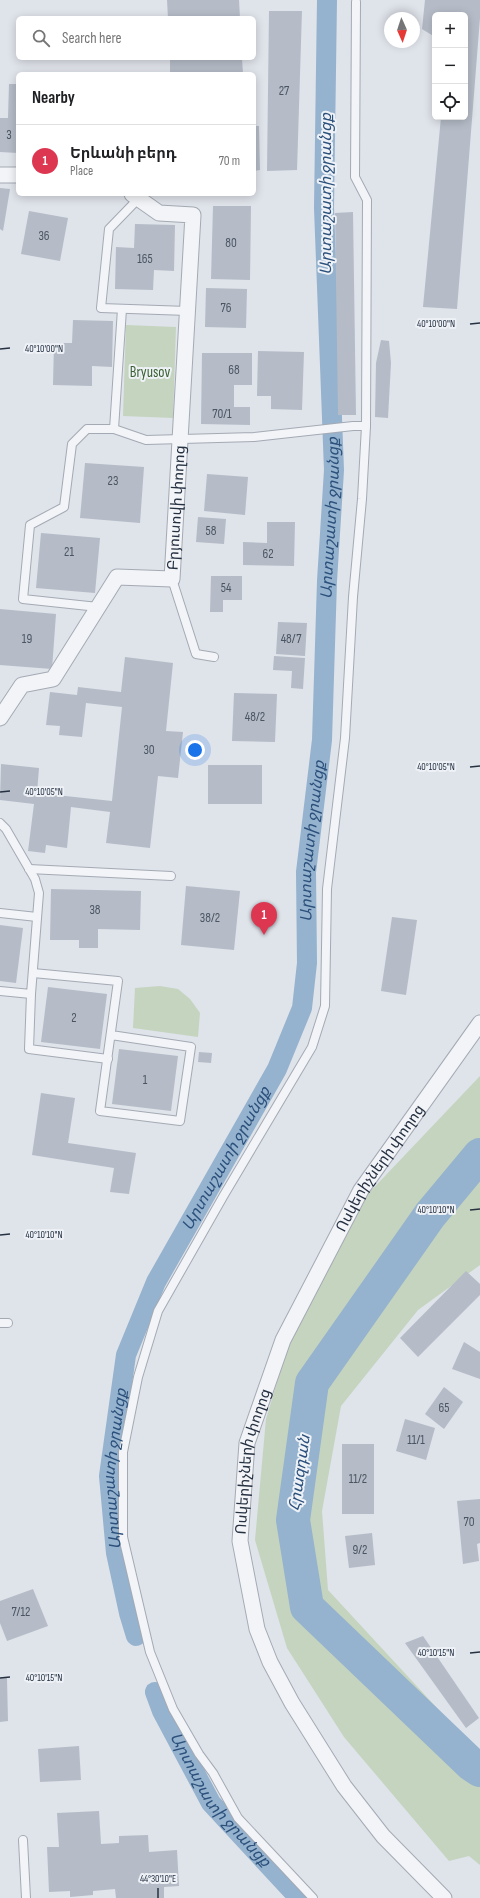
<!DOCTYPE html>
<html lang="en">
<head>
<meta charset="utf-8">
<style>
	:root { --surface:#fff; --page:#f2f2f2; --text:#202124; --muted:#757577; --line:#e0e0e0; --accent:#dd3651 }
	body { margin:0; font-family:"Sofia Sans Condensed","Noto Sans Armenian",sans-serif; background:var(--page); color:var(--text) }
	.controls { position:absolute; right:12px; top:12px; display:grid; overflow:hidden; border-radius:6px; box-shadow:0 2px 10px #0003 }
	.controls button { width:36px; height:36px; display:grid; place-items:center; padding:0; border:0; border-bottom:1px solid var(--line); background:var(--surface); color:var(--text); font:20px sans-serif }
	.compass { position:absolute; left:384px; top:12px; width:36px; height:36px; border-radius:50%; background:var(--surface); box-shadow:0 2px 10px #0003; rotate:177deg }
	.you { position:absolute; left:195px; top:750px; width:14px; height:14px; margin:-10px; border:3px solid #fff; border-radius:50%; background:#1a73e8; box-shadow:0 0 0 6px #1a73e833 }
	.badge { display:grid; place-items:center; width:26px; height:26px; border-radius:50%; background:var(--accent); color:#fff; font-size:13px; font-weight:700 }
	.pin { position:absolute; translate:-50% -33px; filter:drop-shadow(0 1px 2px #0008) }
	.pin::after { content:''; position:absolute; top:21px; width:14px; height:12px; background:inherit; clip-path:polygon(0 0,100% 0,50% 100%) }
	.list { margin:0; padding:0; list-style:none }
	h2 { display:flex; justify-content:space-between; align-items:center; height:52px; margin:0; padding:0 16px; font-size:17px }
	h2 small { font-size:13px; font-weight:400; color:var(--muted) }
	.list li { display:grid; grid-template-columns:26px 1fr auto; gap:12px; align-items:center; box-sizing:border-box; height:72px; padding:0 16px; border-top:1px solid var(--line) }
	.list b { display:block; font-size:15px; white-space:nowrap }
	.list p { margin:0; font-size:13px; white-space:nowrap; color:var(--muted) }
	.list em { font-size:13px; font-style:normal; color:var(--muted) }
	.icon { flex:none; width:22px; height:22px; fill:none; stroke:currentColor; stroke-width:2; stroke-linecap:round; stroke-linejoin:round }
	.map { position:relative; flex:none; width:480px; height:1898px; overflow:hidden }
	.search { position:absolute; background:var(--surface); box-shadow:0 2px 10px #0003; left:16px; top:16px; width:240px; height:44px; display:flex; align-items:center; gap:10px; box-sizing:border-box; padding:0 14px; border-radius:6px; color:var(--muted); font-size:15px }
	.panel { position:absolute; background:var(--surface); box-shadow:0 2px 10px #0003; left:16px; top:72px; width:240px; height:124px; border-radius:6px }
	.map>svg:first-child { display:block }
	.green { fill:#c5d4bf }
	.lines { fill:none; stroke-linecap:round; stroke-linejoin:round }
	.canal { stroke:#95b2ce; stroke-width:20 }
	.river { stroke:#95b2ce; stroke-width:34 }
	.building { fill:#b5bcc7 }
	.lane-casing { stroke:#a4aab4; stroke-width:10 }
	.street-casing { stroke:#a4aab4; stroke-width:17 }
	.lane { stroke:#f2f4f7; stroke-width:8 }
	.street { stroke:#f2f4f7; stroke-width:15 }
	.ticks { fill:none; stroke:#263142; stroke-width:1.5 }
	.labels { text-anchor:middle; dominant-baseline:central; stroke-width:4; stroke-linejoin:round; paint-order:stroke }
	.number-label { font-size:13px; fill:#4a5463 }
	.park-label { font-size:15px; fill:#3b6031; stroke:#eef2f7 }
	.street-label { font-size:15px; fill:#263142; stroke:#eef2f7 }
	.water-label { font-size:16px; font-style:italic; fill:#2b507b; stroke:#eef2f7 }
	.ticks-label { font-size:10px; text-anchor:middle; fill:#263142; stroke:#eef2f7; stroke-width:4; stroke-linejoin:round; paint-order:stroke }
</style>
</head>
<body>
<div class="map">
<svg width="480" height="1898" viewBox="0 0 480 1898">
	<rect width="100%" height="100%" fill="#dfe3ea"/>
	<g class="green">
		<path d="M126 325 176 327 173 418 123 416Z"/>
		<path d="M160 986 178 989 190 999 200 1013 198 1037 133 1028 135 988Z"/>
		<path d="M480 1076V1265L418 1310 341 1406 322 1511 328 1590 461 1734 480 1750V1865L469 1856 449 1861 344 1737 287 1648 255 1540 266 1419 288 1345 366 1196Z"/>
	</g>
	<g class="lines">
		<g class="canal">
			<path id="s1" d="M136 1636 129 1613 116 1553 109 1476 126 1355 156 1282 277 1069 302 1008 307 963 306 872 322 740 327 581 334 470 324 208 327 0"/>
			<path id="s2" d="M155 1692 162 1711 211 1803 299 1898"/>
		</g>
		<path class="river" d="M480 1155 430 1215 312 1383 293 1520 307 1607 471 1764 480 1770"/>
	</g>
	<g class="building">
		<path d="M167 0H239L240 18H168Z"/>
		<path d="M425 0H480V18L457 309 423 307 441 117H465V15H435V37L422 29Z"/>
		<path d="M269 11H302L297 170 267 171Z"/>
		<path d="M170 58H242L243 74H170Z"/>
		<path d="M9 84H18V153L0 152V118H8Z"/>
		<path d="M254 126H259L260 170 254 171Z"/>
		<path d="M0 188 10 189 3 231 0 229Z"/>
		<path d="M213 206H251L250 280 211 279Z"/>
		<path d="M29 211 68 218 60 261 21 254Z"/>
		<path d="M353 212 356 415H338L335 213Z"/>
		<path d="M135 224 175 225 174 271 154 270 153 290 115 289 116 247 134 248Z"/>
		<path d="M206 288 247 289 246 328 205 327Z"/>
		<path d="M73 320 113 321 112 367 92 366V386L53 385 54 343H72Z"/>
		<path d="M381 340 389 341 391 363 388 418 375 417 376 363Z"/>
		<path d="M258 351 304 352 302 410 271 409V396H257Z"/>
		<path d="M202 353H252V385H234V407H250V425L201 424Z"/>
		<path d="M85 463 144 467 140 523 80 518Z"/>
		<path d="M207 474 248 477 245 515 204 511Z"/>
		<path d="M198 517 226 519 224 544 196 542Z"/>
		<path d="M267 522H295L294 566 243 565V542L267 543Z"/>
		<path d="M41 533 100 538 95 593 36 588Z"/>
		<path d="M211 576H242V600H223V612H210Z"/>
		<path d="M0 609 56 614 52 669 0 665Z"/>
		<path d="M278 622 307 623 305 656 276 654Z"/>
		<path d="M274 656 305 658 303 689 291 688 292 671 273 670Z"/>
		<path d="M125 657 173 663 166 731 183 732 178 778 158 776 150 848 106 843 110 812 71 807 67 848 46 845 45 853 28 851 34 804 0 800 1 764 39 768 37 793 112 801 122 707 86 703 82 737 59 735 60 726 46 725 50 692 77 695 78 687 121 692Z"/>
		<path d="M234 693 277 694 275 742 232 741Z"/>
		<rect x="208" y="765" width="54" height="39"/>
		<path d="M186 886 240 891 234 950 181 945Z"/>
		<path d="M51 889 141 891 140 930 98 929V948H79V940H50Z"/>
		<path d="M392 917 417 920 406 995 381 991Z"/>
		<path d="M0 925 23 928 16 983 0 981Z"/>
		<path d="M48 987 107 994 100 1049 41 1042Z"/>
		<path d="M119 1049 178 1056 171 1111 112 1104Z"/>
		<path d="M199 1052 212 1053 211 1063 198 1062Z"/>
		<path d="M41 1093 75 1098 68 1143 136 1153 129 1194 110 1192 114 1168 32 1155Z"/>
		<path d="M466 1271 480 1284V1295L418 1357 400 1338Z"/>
		<path d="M464 1342 480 1352V1379L452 1369Z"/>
		<path d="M444 1387 463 1402 444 1429 425 1414Z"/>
		<path d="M405 1419 435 1428 426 1460 396 1451Z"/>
		<rect x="342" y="1444" width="32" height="70"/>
		<path d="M480 1499V1543L477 1544 479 1561 463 1564 457 1501Z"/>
		<path d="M372 1533 375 1565 349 1568 345 1536Z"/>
		<path d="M33 1589 48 1626 7 1641 0 1623V1601Z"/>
		<path d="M423 1636 479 1718 466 1728 405 1643Z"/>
		<path d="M0 1678H7L8 1721 0 1722Z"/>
		<path d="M79 1746 81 1780 40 1782 38 1749Z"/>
		<path d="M99 1811 101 1844 119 1843V1836L148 1835 149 1852 177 1850 179 1886 164 1887V1898H116L115 1889 93 1891V1895L70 1897V1891L49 1892 47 1847H59L57 1813Z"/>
	</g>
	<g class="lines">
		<g class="lane-casing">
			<g id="lane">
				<path d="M139 198 109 229 101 308 188 311"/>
				<path d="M114 429 122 309"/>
				<path d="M172 579 196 654 214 657"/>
				<path d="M98 607 23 599 30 525 64 507 72 444 87 429H114L146 440 254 437 353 426H366"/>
				<path d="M0 823 6 829 35 879 39 893 31 994 0 991"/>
				<path d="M29 869 171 876"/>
				<path d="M0 913 37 917"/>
				<path d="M33 973 118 981 100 1111 180 1121 191 1047 111 1035"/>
				<path d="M31 994 29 1049 108 1059"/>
				<path d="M0 1323H8"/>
				<path d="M23 1840 26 1898"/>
				<path d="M313 1898 238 1818 213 1773 199 1754 173 1709 150 1652 123 1537V1452L138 1377 158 1311 224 1195 312 1047 325 1006 327 889 345 738 353 597 362 499 366 426 367 200 355 177 356 2"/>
			</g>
		</g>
		<g class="street-casing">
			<g id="street">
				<path d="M0 175H18"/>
				<path id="s3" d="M0 718 22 685 53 679 117 577 172 579 193 215 159 213 132 194"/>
				<path id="s4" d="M444 1898 383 1836 344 1786 292 1703 270 1662 257 1629 240 1541 247 1443 283 1340 361 1190 480 1023"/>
			</g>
		</g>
		<use href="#lane" class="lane"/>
		<use href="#street" class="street"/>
	</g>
	<path class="ticks" d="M470 324 480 323M0 349 10 348M470 767 480 766M0 792 10 791M470 1210 480 1209M0 1235 10 1234M470 1653 480 1652M0 1678 10 1677M158 1888V1898"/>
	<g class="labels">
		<g class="number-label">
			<text x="284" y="91">27</text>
			<text x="9" y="135">3</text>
			<text x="44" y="236">36</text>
			<text x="231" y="243">80</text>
			<text x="145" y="259">165</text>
			<text x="226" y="308">76</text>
			<text x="234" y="370">68</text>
			<text x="222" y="414">70/1</text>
			<text x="113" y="481">23</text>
			<text x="211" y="531">58</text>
			<text x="69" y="552">21</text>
			<text x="268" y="554">62</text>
			<text x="226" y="588">54</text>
			<text x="27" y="639">19</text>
			<text x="291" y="639">48/7</text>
			<text x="255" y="717">48/2</text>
			<text x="149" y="750">30</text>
			<text x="95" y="910">38</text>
			<text x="210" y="918">38/2</text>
			<text x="74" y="1018">2</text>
			<text x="145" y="1080">1</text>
			<text x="444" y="1408">65</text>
			<text x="416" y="1440">11/1</text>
			<text x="358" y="1479">11/2</text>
			<text x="469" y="1522">70</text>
			<text x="360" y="1550">9/2</text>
			<text x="21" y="1612">7/12</text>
		</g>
		<g class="park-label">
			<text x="150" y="372">Bryusov</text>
		</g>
		<g class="street-label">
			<text stroke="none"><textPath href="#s3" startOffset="318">Բրյուսովի փողոց</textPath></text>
			<text stroke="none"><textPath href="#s4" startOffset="825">Ոսկերիչների փողոց</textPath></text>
			<text stroke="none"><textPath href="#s4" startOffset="501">Ոսկերիչների փողոց</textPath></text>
		</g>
		<g class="water-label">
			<text transform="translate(326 194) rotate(-90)">Արտաշատի ջրանցք</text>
			<text stroke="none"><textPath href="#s1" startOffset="1166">Արտաշատի ջրանցք</textPath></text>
			<text stroke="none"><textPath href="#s1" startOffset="842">Արտաշատի ջրանցք</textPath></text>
			<text stroke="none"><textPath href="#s1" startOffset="506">Արտաշատի ջրանցք</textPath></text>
			<text stroke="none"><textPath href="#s1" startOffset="170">Արտաշատի ջրանցք</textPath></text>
			<text transform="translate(300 1473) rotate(-82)">Հրազդան</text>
			<text stroke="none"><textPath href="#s2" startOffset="127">Արտաշատի ջրանցք</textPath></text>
		</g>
	</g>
	<g class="ticks-label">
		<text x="436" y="327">40°10'00"N</text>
		<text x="44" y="352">40°10'00"N</text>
		<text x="436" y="770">40°10'05"N</text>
		<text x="44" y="795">40°10'05"N</text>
		<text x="436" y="1213">40°10'10"N</text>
		<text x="44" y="1238">40°10'10"N</text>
		<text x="436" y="1656">40°10'15"N</text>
		<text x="44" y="1681">40°10'15"N</text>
		<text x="158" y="1882">44°30'10"E</text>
	</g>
</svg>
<div class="controls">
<button>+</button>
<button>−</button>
<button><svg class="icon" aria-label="locate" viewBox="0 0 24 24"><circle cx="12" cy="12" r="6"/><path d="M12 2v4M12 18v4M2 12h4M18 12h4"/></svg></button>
</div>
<svg class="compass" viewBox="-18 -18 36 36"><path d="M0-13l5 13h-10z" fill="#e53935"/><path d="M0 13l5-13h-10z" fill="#757577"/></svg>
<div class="you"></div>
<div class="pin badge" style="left:264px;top:935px">1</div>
<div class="search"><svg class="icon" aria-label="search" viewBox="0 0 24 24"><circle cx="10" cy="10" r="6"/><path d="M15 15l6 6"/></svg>Search here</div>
<section class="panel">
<h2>Nearby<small></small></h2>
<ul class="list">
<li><span class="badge">1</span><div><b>Երևանի բերդ</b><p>Place</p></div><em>70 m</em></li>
</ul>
</section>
</div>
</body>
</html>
